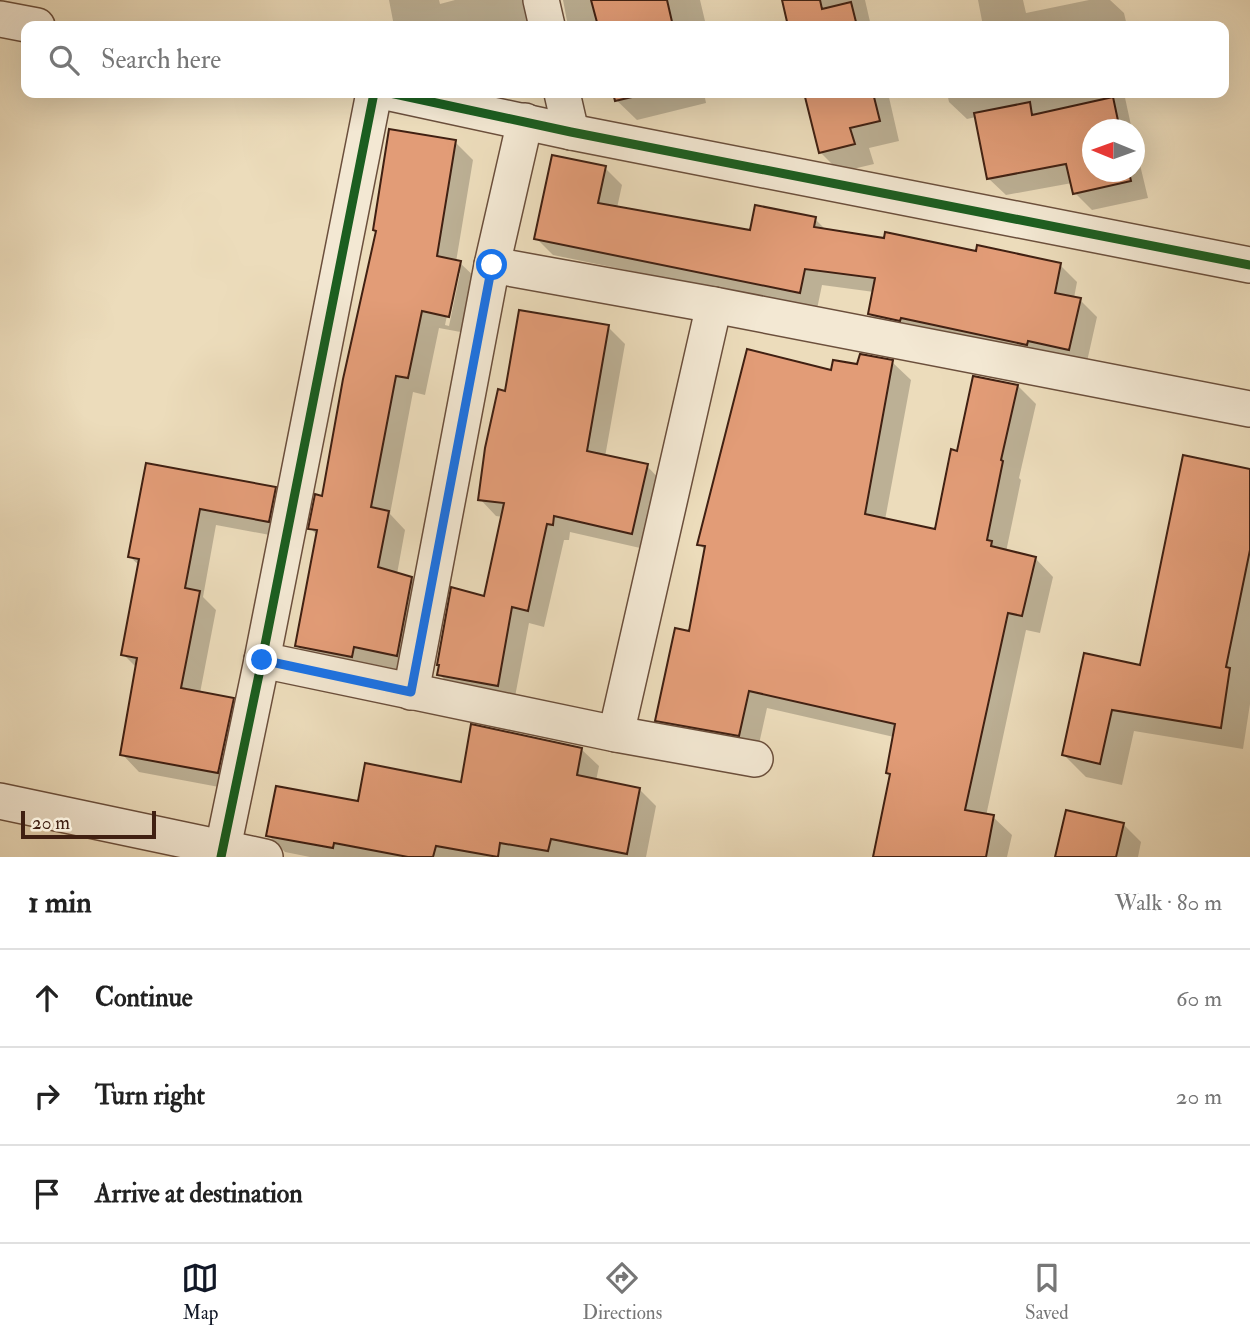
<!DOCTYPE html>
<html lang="en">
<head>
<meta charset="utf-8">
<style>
	:root { --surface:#fff; --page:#f6f6f6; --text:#222; --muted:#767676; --line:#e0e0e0; --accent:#111827 }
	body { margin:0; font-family:"IM FELL Double Pica",serif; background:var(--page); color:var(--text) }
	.compass { position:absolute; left:1082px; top:119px; width:63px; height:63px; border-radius:50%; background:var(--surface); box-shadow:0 7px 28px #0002; rotate:271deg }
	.scale { position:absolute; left:21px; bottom:18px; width:135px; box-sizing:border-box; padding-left:7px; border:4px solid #402012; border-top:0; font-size:19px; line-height:24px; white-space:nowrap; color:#402012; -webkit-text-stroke:5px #f3e8d3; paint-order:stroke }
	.stop { position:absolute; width:21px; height:21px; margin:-16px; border:5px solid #1a73e8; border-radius:50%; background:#fff }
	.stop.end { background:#1a73e8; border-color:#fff; box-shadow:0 2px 7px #0008 }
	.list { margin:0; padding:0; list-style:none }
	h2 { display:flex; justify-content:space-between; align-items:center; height:91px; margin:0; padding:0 28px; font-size:30px }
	h2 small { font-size:23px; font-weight:400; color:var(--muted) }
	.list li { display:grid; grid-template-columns:46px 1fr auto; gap:21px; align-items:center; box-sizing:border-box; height:98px; padding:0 28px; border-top:2px solid var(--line) }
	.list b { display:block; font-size:26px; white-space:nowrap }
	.list em { font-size:23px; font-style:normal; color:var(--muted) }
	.icon { flex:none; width:38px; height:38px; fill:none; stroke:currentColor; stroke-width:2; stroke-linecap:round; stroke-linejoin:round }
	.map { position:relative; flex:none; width:1250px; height:857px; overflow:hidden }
	.search { position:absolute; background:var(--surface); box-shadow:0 7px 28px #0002; left:21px; right:21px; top:21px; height:77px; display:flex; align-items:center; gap:18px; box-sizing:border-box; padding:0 24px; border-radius:14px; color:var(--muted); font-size:26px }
	.sheet { height:385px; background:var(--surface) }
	nav { display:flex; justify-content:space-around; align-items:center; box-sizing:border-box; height:98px; border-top:2px solid var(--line); background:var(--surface); font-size:19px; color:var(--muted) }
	nav a { display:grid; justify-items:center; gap:4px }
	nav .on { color:var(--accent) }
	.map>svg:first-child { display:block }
	.shadow { fill:#0003; fill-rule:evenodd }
	.building { fill:#e29c77; stroke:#402012; stroke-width:2 }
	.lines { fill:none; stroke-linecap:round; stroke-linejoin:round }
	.street-casing { stroke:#6b4f3c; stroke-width:38 }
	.street { stroke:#f3e8d3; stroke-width:35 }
	.cycleway-casing { stroke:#f3e8d3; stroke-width:13 }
	.cycleway { stroke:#1b5e20; stroke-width:9 }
	.route { stroke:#1a73e8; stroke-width:9 }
</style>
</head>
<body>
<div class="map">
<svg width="1250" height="857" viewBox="0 0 1250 857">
	<rect width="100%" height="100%" fill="#ecdcbb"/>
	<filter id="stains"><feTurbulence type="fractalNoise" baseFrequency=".00286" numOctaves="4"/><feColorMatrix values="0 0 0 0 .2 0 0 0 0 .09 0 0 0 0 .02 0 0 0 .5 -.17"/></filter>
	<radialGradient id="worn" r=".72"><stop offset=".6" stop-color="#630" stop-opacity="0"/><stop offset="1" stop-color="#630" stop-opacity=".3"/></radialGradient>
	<g class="shadow">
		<path d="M389 0H439L440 4 455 0H700L705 21 687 26H568L563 0H557L541 26H394Z"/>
		<path d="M785 0H865L871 26H791Z"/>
		<path d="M978 0H1023L1026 13 1089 0H1110L1124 13 1127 26H983Z"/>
		<path d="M609 93H704L706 103 637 120Z"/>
		<path d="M806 93H888L899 141 869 148 874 164 840 172 820 152Z"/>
		<path d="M947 93H1124L1132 130H1092V172H1134V140L1148 198 1092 210 1075 193 1072 183 1006 195 988 178 976 117 967 119 949 102Z"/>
		<path d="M455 142 473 160 456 262 460 263 478 280 466 333 439 328 425 395 413 392 390 514 405 530 397 574 411 578 429 596 414 673 371 664 369 674 315 663 297 646 318 536 310 528ZM456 273H460L449 326 445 325Z"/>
		<path d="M605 168 622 185 617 208 751 232 815 219 827 231 1060 265 1077 282 1074 298 1080 300 1097 317 1086 366 887 331 870 314 874 292 822 285 817 309 553 255 536 238Z"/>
		<path d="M608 327 625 344 605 457 647 466 663 483 649 550 570 532 569 540H564L544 627 529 623 514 702 456 691 439 674 485 598 503 517 496 516 480 499 507 393Z"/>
		<path d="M892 362 911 380 885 520 936 531 958 453 1018 386 1036 404 1019 478 1021 480 1006 552 1035 558 1053 577 1040 633 1026 630 986 816 993 817 1012 835 1007 857H872L892 776 888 772 894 737 767 708 757 753 676 738 657 720 690 633 706 551 699 544 832 373 859 366Z"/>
		<path d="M147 465 275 488 292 505 286 538 216 525 203 597 216 610 200 693 233 699 250 716 235 790 139 772 122 754 137 668 123 654 140 566 130 557Z"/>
		<path d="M1250 471V704L1243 749 1134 731 1122 785 1086 777 1064 755 1141 668Z"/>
		<path d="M581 749 599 766 596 781 639 789 656 806 646 857H310L285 852 268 835 359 803 463 784Z"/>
		<path d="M1123 824 1141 842 1138 857H1057Z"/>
	</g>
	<g class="building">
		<path d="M591 0H667L673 26H598Z"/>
		<path d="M782 0H820L822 9 851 2 857 26H788Z"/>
		<path d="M613 93H649L615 101Z"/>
		<path d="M804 93H873L880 121 850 128 855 144 819 153Z"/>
		<path d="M1113 97 1120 130H1093V172H1129L1131 181 1073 194 1066 164 987 179 974 113 1030 102 1032 115Z"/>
		<path d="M389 129 456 140 437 256 461 261 449 317 422 311 408 378 396 376 371 507 389 511 378 567 412 577 397 656 354 647 352 657 295 646 317 530 308 529 315 494 322 496 343 379 376 231 373 230Z"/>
		<path d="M552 155 606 166 598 203 750 230 755 205 816 217 814 227 884 238 885 232 976 251 977 245 1061 263 1055 293 1081 298 1069 350 1028 341 1027 345 901 318 900 321 868 314 875 278 805 269 800 293 534 239Z"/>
		<path d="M519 310 609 325 587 451 648 464 632 534 554 516 553 525 547 524 528 611 512 607 498 686 437 675 439 665H437L451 587 484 596 504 503 478 500 485 448 498 389 505 391Z"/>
		<path d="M747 349 831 370 833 360 857 364 860 354 893 360 865 514 935 529 951 449 957 451 973 376 1018 385 1001 460 1003 461 987 540 992 541 991 546 1036 557 1022 616 1008 613 965 810 994 815 986 857H873L890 774 886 773 895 724 749 691 739 736 655 721 675 628 689 631 705 546 697 545Z"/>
		<path d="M1183 455 1250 469V550L1226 667 1230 668 1221 728 1112 710 1100 764 1062 755 1084 653 1140 665Z"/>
		<path d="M146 463 276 487 269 522 200 509 185 588 200 591 181 688 234 698 218 773 120 755 137 658 121 655 139 559 128 557Z"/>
		<path d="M471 724 582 748 577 775 640 788 627 854 551 839 548 851 500 843 498 857 436 846 433 857H408L334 843 333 848 266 836 276 786 358 801 365 763 461 782Z"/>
		<path d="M1066 810 1124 823 1116 857H1055Z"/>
	</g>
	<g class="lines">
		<g class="street-casing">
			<g id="street">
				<path d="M541 0 547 26"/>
				<path d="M0 19 37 26"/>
				<path d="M390 93 571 132 1250 265"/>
				<path d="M562 93 571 132"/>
				<path d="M492 265 714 305 1250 409"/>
				<path d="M262 660 616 734 755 759"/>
				<path d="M411 692 492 265 525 121"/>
				<path d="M616 734 714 305"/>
				<path d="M0 801 265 857"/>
				<path d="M221 857 262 660 374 93"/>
			</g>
		</g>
		<use href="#street" class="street"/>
		<g class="cycleway-casing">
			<g id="cycleway">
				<path d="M390 93 571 132 1250 265"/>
				<path d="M221 857 262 660 374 93"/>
			</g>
		</g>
		<use href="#cycleway" class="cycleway"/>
	</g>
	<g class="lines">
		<path class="route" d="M262 660 411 692 492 265"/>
	</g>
	<rect width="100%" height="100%" filter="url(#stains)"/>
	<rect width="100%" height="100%" fill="url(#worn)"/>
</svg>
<svg class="compass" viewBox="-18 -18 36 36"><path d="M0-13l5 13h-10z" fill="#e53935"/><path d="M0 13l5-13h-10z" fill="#767676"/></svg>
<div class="scale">20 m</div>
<div class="stop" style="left:492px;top:265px"></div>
<div class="stop end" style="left:262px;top:660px"></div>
<div class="search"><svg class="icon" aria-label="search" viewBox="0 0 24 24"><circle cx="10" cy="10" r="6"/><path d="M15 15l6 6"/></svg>Search here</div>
</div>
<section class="sheet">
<h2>1 min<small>Walk · 80 m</small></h2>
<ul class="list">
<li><svg class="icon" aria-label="ahead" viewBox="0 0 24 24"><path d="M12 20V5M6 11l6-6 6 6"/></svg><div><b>Continue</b></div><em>60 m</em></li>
<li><svg class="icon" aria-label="right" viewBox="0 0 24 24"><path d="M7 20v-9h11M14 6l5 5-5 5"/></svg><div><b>Turn right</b></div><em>20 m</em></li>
<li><svg class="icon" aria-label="arrive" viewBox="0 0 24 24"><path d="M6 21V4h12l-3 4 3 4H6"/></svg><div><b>Arrive at destination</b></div></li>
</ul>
</section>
<nav>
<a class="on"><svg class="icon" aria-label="map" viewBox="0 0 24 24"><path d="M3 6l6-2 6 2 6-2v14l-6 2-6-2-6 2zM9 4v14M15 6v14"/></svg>Map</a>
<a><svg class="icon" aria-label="directions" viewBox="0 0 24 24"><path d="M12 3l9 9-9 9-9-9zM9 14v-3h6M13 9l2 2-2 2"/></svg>Directions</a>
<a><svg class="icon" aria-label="saved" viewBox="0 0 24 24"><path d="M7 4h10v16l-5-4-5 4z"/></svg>Saved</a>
</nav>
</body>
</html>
